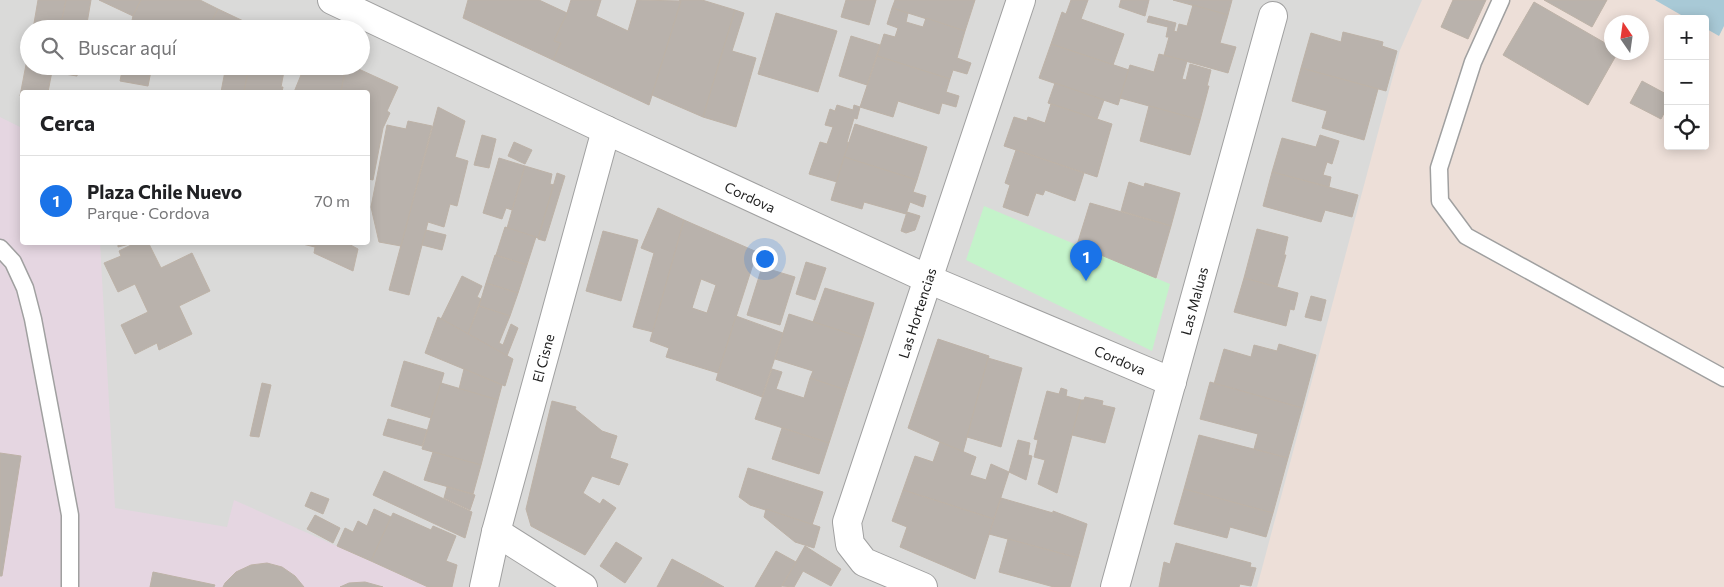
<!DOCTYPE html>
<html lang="es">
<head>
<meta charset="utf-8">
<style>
	:root { --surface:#fff; --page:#f2f2f2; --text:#202124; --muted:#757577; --line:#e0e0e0; --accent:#1a73e8 }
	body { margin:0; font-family:Commissioner,sans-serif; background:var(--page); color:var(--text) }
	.controls { position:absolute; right:15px; top:15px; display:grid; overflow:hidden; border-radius:5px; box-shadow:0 2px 12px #0003 }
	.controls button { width:45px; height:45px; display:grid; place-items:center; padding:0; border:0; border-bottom:1px solid var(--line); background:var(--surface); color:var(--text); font:25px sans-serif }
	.compass { position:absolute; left:1604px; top:15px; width:45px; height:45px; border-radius:50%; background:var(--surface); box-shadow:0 2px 12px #0003; rotate:347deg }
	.you { position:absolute; left:764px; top:258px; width:18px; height:18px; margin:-12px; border:4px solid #fff; border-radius:50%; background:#1a73e8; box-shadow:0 0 0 8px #1a73e833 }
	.badge { display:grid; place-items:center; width:32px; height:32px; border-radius:50%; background:var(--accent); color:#fff; font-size:16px; font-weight:700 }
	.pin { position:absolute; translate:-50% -41px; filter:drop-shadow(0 1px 2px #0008) }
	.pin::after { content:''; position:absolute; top:26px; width:18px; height:15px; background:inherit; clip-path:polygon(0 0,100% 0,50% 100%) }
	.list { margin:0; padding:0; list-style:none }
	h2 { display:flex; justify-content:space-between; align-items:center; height:65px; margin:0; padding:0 20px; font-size:21px }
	h2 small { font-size:16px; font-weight:400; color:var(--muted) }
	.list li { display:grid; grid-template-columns:32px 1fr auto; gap:15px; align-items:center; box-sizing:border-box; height:90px; padding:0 20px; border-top:1px solid var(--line) }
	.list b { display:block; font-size:19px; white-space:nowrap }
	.list p { margin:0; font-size:16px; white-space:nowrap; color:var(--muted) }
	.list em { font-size:16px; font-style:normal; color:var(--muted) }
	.icon { flex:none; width:28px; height:28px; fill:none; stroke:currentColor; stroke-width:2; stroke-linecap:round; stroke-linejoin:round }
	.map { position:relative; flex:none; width:1724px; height:587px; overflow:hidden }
	.search { position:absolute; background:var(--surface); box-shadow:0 2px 12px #0003; left:20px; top:20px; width:350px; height:55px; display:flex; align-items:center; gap:12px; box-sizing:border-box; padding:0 18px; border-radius:28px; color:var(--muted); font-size:19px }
	.panel { position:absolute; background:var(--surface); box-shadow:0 2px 12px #0003; left:20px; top:90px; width:350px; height:155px; border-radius:5px }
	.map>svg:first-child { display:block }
	.residential { fill:#dadad9; fill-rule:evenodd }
	.industrial { fill:#e5d6e1 }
	.military { fill:#eddfd8; fill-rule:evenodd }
	.park { fill:#c4f3ca }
	.water { fill:#a8c9d6 }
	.building { fill:#b9b2ac; stroke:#bdb2a7; fill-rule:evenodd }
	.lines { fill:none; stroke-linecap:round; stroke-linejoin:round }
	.lane-casing { stroke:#a0a0a0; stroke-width:19 }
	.street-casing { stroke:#a0a0a0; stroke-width:30 }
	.lane { stroke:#fff; stroke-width:16 }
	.street { stroke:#fff; stroke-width:28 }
	.labels { text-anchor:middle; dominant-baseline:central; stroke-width:4; stroke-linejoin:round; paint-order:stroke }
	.street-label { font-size:14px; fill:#1c1c1c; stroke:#fff }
</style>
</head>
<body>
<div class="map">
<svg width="1724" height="587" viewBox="0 0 1724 587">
	<rect width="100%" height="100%" fill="#edeae3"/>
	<path class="residential" d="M0 0H1724V587H0ZM1668 19H1705V146H1668ZM1612 22H1642V52H1612ZM29 29H361V66H29ZM22 92H368V242H22Z"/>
	<path class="industrial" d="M0 117 22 128V242L100 243 115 508 227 527 234 500 428 587H0Z"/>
	<path class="military" d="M1422 0H1724V587H1257L1400 50ZM1668 19H1705V146H1668ZM1612 22H1642V52H1612Z"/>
	<path class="park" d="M984 206 1170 284 1152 351 966 260Z"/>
	<path class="water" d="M1655 0H1724V26L1719 36 1705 28V19H1688Z"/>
	<g class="building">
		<path d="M38 0H66L60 29H33Z"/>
		<path d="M66 0H91L86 29H60Z"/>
		<path d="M99 0H141L133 16Z"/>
		<path d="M141 0H200L218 9 208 29H130L133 16Z"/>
		<path d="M468 0H539L567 13 554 41 561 43 553 60 463 18Z"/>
		<path d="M571 0H601L596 16 628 31 637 0 681 1 649 105 553 60 561 43 554 41 567 13Z"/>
		<path d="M679 0H702L735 10 703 117 652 95 681 1Z"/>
		<path d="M846 0H876L869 25 841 17Z"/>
		<path d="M895 0H975L965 31 892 8Z"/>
		<path d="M1071 0H1088L1081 19 1124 34 1113 65 1051 44 1062 12 1066 14Z"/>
		<path d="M1121 0H1149L1145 16 1119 7Z"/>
		<path d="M1173 0H1232L1228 15Z"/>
		<path d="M1453 0H1486L1468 39 1441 27Z"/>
		<path d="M1544 0H1607L1592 27Z"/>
		<path d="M1534 2 1612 47V52H1618L1588 105 1503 55Z"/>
		<path d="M1193 5 1228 15 1220 43 1236 47 1228 73 1164 55 1169 37H1166L1168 27 1147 22 1149 16 1176 23 1174 31 1177 32 1179 24 1187 26Z"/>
		<path d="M892 8 908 13 906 22 923 27 926 18 965 31 957 58 971 63 967 74 953 70 950 79 877 56 884 34 895 37 898 28 887 24Z"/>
		<path d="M218 9 256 27V29H208Z"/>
		<path d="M735 10 744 13 732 51 756 58 736 127 703 117Z"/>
		<path d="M776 13 837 31 818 92 758 74Z"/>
		<path d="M1343 32 1383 42 1382 46 1397 51 1386 91 1301 68 1311 33 1341 42Z"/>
		<path d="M851 36 880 45 867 85 839 76Z"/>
		<path d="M1051 44 1129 70 1118 105 1039 78Z"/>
		<path d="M29 49V66H53L48 92H22V97L20 96Z"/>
		<path d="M1159 54 1187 61 1182 79 1186 80 1190 64 1211 70 1207 86H1209L1200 120 1120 98 1130 65 1154 72Z"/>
		<path d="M877 56 950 79 946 92 959 96 956 107 942 103 939 114 898 101 893 117 860 107Z"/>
		<path d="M53 66H79L77 76 52 72Z"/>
		<path d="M123 66H152L148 86 120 81Z"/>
		<path d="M226 66H249L244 92H221Z"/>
		<path d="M249 66H285L281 87H283L282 92H244Z"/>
		<path d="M294 66H346L341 92H294L301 75 292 71Z"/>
		<path d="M346 66H352L398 87 387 111 390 113 383 128 373 180 368 179V92H341Z"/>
		<path d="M1301 68 1378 89 1364 140 1322 128 1327 111 1292 101Z"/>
		<path d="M1642 81 1668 95V106L1661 119 1630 103Z"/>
		<path d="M1055 83 1104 100 1097 119 1048 103Z"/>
		<path d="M1051 104 1112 124 1097 177 1004 146 1014 117 1027 121 1028 117 1045 123Z"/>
		<path d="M837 105 853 110 854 105 860 107 857 119 854 118 847 142 849 143 837 182 809 174 820 142 827 144 833 127 825 125 830 109 835 111Z"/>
		<path d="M1149 106 1200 120 1190 155 1140 141Z"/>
		<path d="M438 107 465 121 455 157 468 161 457 206 450 204 444 227 428 222 409 295 389 290Z"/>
		<path d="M408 121 432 126 401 246 379 242 371 207 387 125 406 129Z"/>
		<path d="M855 124 927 147 917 180 844 157Z"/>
		<path d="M482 135 496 139 489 168 474 165Z"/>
		<path d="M1320 135 1339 141 1332 164 1327 162 1323 175 1331 177 1329 187 1272 172 1282 138 1316 147Z"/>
		<path d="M514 142 532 150 525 164 508 156Z"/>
		<path d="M1016 150 1084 173 1075 201 1045 190 1043 195 1036 193 1028 216 1003 207 1010 185 1005 183Z"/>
		<path d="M844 157 917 180 913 192 926 196 923 207 910 202 906 214 864 202 862 209 831 200Z"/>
		<path d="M499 158 525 166 512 210 506 208 502 219 483 213Z"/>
		<path d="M525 166 552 174 550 184 554 185 538 238 507 228Z"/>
		<path d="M1272 172 1358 195 1352 217 1325 210 1321 222 1263 206Z"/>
		<path d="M557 173 565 176 545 241 538 239Z"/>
		<path d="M1129 182 1144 187 1145 183 1180 193 1171 226 1121 211Z"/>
		<path d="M1090 203 1171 226 1156 278 1077 245Z"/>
		<path d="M658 208 684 220 653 332 633 327 654 253 641 248Z"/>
		<path d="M907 212 920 216 915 230 906 233 901 231Z"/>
		<path d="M684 220 757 252 718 373 666 357 669 348 650 341ZM701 279 716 285 707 313 692 308Z"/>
		<path d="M505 227 536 237 527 265 496 255Z"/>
		<path d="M1257 229 1288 237 1284 255H1286L1277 287 1244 278Z"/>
		<path d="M426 230 446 235 442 250 422 245Z"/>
		<path d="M603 231 638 240 621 301 586 291Z"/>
		<path d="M118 242H137L118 247Z"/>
		<path d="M137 242H148L161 268 192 253 210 291 179 306 192 334 159 350 157 343 135 354 121 325 148 312 135 284 118 292 104 263 121 256 119 251Z"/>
		<path d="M294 242H316L315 247Z"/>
		<path d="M316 242H345L358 249 353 271 314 253Z"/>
		<path d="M495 255 527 265 518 293 486 283Z"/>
		<path d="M806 262 826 268 815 300 796 294Z"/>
		<path d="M762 267 795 277 780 325 747 315Z"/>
		<path d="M462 276 482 286 477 297 481 299 468 334 441 319Z"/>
		<path d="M1244 278 1298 293 1294 310 1290 309 1286 326 1234 312Z"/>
		<path d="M486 283 518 293 510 316 479 306Z"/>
		<path d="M825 288 874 303 863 338 813 322Z"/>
		<path d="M1311 296 1326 300 1321 321 1305 317Z"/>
		<path d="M479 306 510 316 499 343 503 345 511 324 518 328 507 356 468 334Z"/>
		<path d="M789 314 863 338 846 390 810 378 813 371 775 359Z"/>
		<path d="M736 316 783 333 762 397 716 380Z"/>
		<path d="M438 317 513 359 505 386 425 353Z"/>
		<path d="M938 339 989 356 963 452 908 428Z"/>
		<path d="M1279 344 1316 355 1302 408 1214 384 1224 349 1251 357 1254 345 1277 351Z"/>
		<path d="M988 358 1022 368 1001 447 967 437Z"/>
		<path d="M404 361 444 373 431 418 391 406Z"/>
		<path d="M464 369 502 385 498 400 459 389Z"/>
		<path d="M772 369 782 372 776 389 804 398 810 378 846 390 829 443 755 419Z"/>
		<path d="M1210 382 1302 408 1288 458 1254 449 1258 434 1200 419Z"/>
		<path d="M262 383 271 385 259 437 250 436Z"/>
		<path d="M441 383 498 400 481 465 422 449Z"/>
		<path d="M1061 388 1067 390 1066 396 1081 400 1057 493 1038 484 1045 460 1034 457 1038 440 1034 439 1047 391 1059 394Z"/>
		<path d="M1085 397 1103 401 1102 405 1115 408 1105 443 1072 435 1081 400H1084Z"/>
		<path d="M552 401 576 407 575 409 602 431 617 436 610 458 628 464 619 485 592 476 583 493 600 504 603 499 616 508 585 555 531 526 526 509Z"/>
		<path d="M388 419 427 430 422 446 383 435Z"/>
		<path d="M782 428 829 443 819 474 772 459Z"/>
		<path d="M1199 435 1288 458 1273 513 1184 489Z"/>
		<path d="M1018 440 1030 443 1028 455 1032 456 1026 480 1009 472Z"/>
		<path d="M940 442 976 457 970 475 986 480 991 464 1009 472 994 519 903 490 915 456 933 462Z"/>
		<path d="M433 452 481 465 473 494 424 480Z"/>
		<path d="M0 453 21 456 2 576H0Z"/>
		<path d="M748 468 823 492 812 525 750 505 739 497Z"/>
		<path d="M384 471 472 512 465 538 373 495Z"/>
		<path d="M447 487 475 495 470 510 444 498Z"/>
		<path d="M1184 489 1273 513 1266 537 1230 527 1227 538 1174 524Z"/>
		<path d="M903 490 994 519 975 579 900 547 907 527 892 521Z"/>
		<path d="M311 492 329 499 323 514 305 506Z"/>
		<path d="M1001 498 1053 513V511L1087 524 1078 558 989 534Z"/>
		<path d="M374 509 391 517 371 561 337 546 345 528 353 532 358 521 367 526Z"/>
		<path d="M766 509 820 527 814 548 795 542 764 517Z"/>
		<path d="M393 513 431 530 433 526 456 536 446 561 457 565 452 587H428L371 561Z"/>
		<path d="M315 515 340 528 333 543 307 529Z"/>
		<path d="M1008 539 1078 558 1070 587H1054L999 572Z"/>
		<path d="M616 542 642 558 625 583 600 566Z"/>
		<path d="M1176 543 1251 563 1250 567 1256 568 1251 586 1240 584 1239 587H1159L1164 562 1170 564Z"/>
		<path d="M805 546 841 569 831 586 803 571 794 587 782 586Z"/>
		<path d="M776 551 796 562 781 587H755Z"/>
		<path d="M672 559 706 577 700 587H657Z"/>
		<path d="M267 563 282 567 295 576 304 587H223L225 583 236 572 251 565Z"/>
		<path d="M153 572 215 585 214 587H150Z"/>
		<path d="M706 577 724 587H700Z"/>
		<path d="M365 582 383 587H340L349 583Z"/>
	</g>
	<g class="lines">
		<g class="lane-casing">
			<g id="lane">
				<path d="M1501 0 1473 62 1439 168 1440 201 1466 236 1724 378"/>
				<path d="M0 248 13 262 25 288 33 319 70 515V587"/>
			</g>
		</g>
		<g class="street-casing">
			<g id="street">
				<path d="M332 0 606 130 928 279 1172 382"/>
				<path d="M496 532 583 587"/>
				<path d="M484 587 496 532 606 130"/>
				<path d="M923 587 864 562 850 544 847 522 1021 0"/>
				<path d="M1115 587 1273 16"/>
			</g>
		</g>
		<use href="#lane" class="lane"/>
		<use href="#street" class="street"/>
	</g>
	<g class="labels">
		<g class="street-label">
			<text transform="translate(750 197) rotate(25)">Cordova</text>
			<text transform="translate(1194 301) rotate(-75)">Las Maluas</text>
			<text transform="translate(917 313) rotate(-72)">Las Hortencias</text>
			<text transform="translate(543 358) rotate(-75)">El Cisne</text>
			<text transform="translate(1120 360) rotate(23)">Cordova</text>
		</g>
	</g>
</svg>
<div class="controls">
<button>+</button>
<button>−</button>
<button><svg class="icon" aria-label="locate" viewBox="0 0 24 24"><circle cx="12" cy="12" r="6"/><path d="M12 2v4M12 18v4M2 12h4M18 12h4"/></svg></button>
</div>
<svg class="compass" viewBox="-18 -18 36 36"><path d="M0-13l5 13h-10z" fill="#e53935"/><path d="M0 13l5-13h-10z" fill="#757577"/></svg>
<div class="you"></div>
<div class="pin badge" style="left:1086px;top:281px">1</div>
<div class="search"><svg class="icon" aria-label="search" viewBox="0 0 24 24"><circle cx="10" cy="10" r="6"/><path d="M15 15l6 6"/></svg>Buscar aquí</div>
<section class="panel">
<h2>Cerca<small></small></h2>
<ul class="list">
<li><span class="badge">1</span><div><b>Plaza Chile Nuevo</b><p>Parque · Cordova</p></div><em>70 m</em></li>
</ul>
</section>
</div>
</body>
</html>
